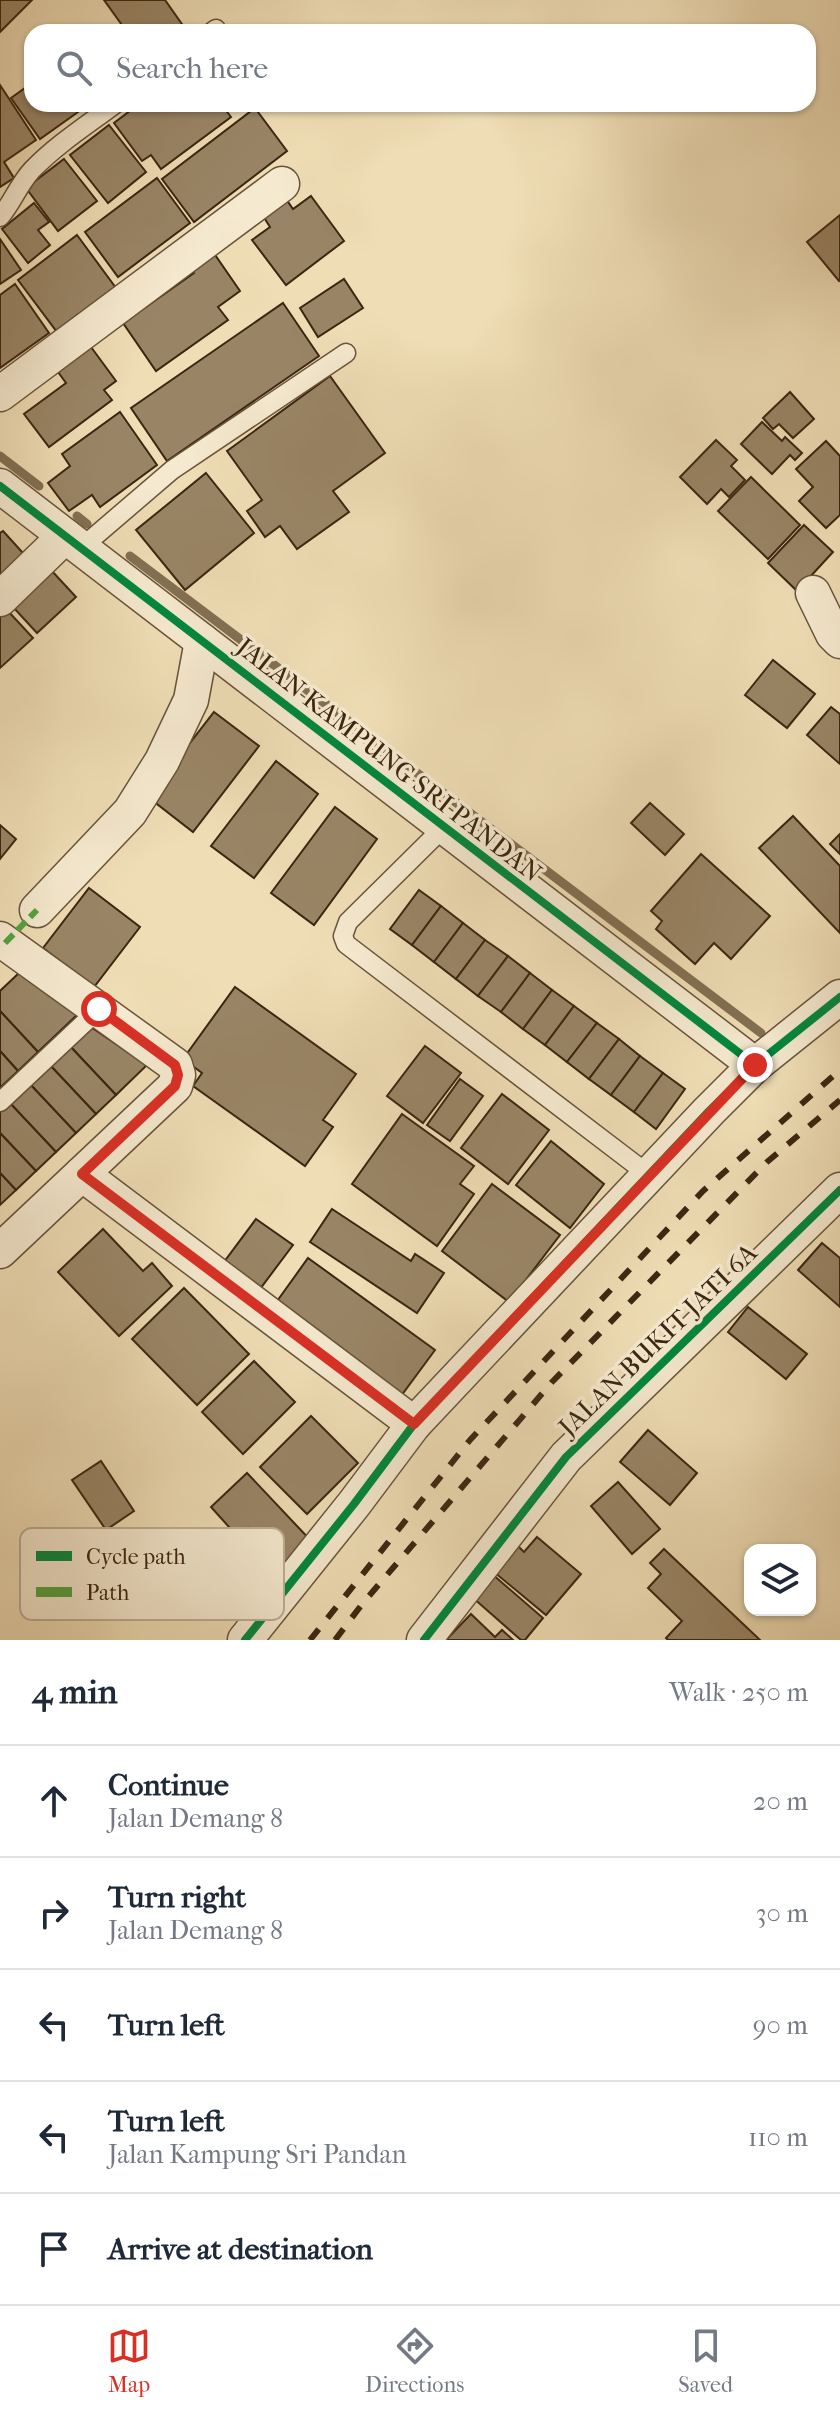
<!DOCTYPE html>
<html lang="en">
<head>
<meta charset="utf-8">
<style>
	:root { --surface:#fff; --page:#f2f2f3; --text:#1f2937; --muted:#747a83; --line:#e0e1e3; --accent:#d93025 }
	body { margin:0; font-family:"IM FELL French Canon",serif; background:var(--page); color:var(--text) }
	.controls { position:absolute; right:24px; bottom:24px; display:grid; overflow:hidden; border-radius:16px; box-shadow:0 2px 6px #0004 }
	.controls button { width:72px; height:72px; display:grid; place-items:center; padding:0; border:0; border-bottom:2px solid var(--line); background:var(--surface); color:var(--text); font:40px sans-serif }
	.stop { position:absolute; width:24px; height:24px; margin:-18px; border:6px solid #d93025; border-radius:50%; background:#fff }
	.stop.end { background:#d93025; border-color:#fff; box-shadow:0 2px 8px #0008 }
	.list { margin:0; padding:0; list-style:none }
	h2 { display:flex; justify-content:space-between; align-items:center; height:104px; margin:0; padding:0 32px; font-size:34px }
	h2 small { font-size:26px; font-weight:400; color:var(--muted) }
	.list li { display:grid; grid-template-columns:52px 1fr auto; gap:24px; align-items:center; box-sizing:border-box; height:112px; padding:0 32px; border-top:2px solid var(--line) }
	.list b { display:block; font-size:30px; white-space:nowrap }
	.list p { margin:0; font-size:26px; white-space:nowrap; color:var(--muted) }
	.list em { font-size:26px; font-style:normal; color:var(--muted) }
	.icon { flex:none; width:44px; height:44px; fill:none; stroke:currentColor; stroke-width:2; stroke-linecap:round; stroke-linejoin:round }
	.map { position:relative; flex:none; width:840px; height:1640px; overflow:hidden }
	.search { position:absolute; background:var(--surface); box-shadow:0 2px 6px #0004; left:24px; right:24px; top:24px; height:88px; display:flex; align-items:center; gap:20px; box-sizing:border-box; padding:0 28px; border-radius:24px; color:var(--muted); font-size:30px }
	.sheet { height:664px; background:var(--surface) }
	nav { display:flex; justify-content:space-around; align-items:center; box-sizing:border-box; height:112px; border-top:2px solid var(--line); background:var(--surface); font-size:22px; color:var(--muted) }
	nav a { display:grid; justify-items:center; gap:4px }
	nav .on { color:var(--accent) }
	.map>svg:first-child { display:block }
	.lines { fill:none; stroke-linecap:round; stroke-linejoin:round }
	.stream { stroke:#826f52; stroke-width:9 }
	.building { fill:#998566; stroke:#3b2611; stroke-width:2 }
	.lane-casing { stroke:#68543a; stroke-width:21 }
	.street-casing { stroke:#68543a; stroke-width:37 }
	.lane { stroke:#f5e9cf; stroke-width:18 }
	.street { stroke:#f5e9cf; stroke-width:34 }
	.rail { stroke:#3b2611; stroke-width:6; stroke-dasharray:14 14; stroke-linecap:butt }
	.quiet { stroke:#54a33f; stroke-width:6; stroke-dasharray:12 6; stroke-linecap:butt }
	.cycleway-casing { stroke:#f5e9cf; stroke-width:13 }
	.cycleway { stroke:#00873e; stroke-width:8 }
	.route { stroke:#d93025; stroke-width:10 }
	.labels { text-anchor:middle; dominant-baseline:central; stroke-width:7; stroke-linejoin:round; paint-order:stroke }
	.street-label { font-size:26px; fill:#3b2611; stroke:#f5e9cf }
	.key { fill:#f5e9cf; stroke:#bdae96; stroke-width:2 }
	.key-label { font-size:22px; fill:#3b2611 }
</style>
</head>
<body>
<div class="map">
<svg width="840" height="1640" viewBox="0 0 840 1640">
	<rect width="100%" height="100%" fill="#efddb5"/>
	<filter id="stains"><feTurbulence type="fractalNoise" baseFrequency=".0025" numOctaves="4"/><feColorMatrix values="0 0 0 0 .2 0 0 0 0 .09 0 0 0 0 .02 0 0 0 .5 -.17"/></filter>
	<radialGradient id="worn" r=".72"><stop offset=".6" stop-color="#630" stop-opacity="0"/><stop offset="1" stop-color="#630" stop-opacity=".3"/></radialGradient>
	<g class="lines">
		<g class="stream">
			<path d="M0 456 39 486"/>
			<path d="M77 516 87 524"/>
			<path d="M130 556 761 1033"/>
		</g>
	</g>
	<g class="building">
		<path d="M0 0H32L0 32Z"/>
		<path d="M104 0H165L184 27 177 32H127Z"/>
		<path d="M32 83V104H73L78 112 40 139 11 98Z"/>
		<path d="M0 85 36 140 4 162 14 178 0 187Z"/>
		<path d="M139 104H221L231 117 161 169 151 155 142 161 114 123Z"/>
		<path d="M255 108 287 151 194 222 162 179Z"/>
		<path d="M109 125 146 172 108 203 70 155Z"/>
		<path d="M64 159 97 201 58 231 26 188Z"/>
		<path d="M157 178 190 223 118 277 85 232Z"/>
		<path d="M311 196 344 241 286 285 252 240 270 227 263 216 286 199 293 209Z"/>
		<path d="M34 203 49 222 38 230 50 245 28 263 2 229Z"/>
		<path d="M840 215V280L839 281 807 242Z"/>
		<path d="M77 235 116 288 57 332 18 280Z"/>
		<path d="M0 239 21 270 0 284Z"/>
		<path d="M211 249 240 291 218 307 228 320 156 371 123 323 194 273 189 265Z"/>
		<path d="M344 279 363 308 318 337 300 308Z"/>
		<path d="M15 284 49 333 0 368V295Z"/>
		<path d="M283 303 319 356 167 461 131 408Z"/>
		<path d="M91 347 116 381 104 390 112 400 49 447 24 414 66 383 58 372Z"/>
		<path d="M330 376 385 453 333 491 349 512 297 549 280 526 265 537 247 511 262 500 227 451Z"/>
		<path d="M790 392 814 419 793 438 779 424 773 429 763 418Z"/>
		<path d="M120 412 157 465 100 507 92 495 69 511 48 483 70 466 62 454Z"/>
		<path d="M762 422 782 441 785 437 802 453 795 460 790 455 772 474 741 444Z"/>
		<path d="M716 440 737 460 731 466 745 480 729 497 721 489 707 504 680 477Z"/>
		<path d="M826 441 840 456V515L826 528 799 501 813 487 796 469Z"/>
		<path d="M206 473 254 533 185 590 136 530Z"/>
		<path d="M751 477 800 525 768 559 718 511Z"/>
		<path d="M804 525 833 552 797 591 768 563Z"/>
		<path d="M3 531 32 563 0 597V533Z"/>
		<path d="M51 570 76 597 37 633 13 607Z"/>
		<path d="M7 610 33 638 0 668V617Z"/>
		<path d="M773 660 815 694 787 728 745 695Z"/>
		<path d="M831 707 840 714V764L807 735Z"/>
		<path d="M214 712 259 746 193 832 148 797Z"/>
		<path d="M276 761 318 794 254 878 211 846Z"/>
		<path d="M650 803 684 834 665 855 631 823Z"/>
		<path d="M335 807 377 839 314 925 271 893Z"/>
		<path d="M793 816 840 866V933L759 848Z"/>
		<path d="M0 825 16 839 0 859Z"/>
		<path d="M840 834V854L830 844Z"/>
		<path d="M701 854 770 916 731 959 714 943 695 964 656 929 662 921 651 911Z"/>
		<path d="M89 888 140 927 94 987 43 948Z"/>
		<path d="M419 890 441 906 412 945 390 929Z"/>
		<path d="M441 906 463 923 434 962 412 945Z"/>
		<path d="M463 923 485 940 456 979 434 962Z"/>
		<path d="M485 940 508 956 478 996 456 979Z"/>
		<path d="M508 956 530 973 501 1012 478 996Z"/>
		<path d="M21 971 78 1014 38 1052 0 1011V991Z"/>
		<path d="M530 973 552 990 523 1029 501 1012Z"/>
		<path d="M235 987 356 1074 323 1120 333 1127 305 1166 193 1086 202 1073 183 1059Z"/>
		<path d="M552 990 574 1006 545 1045 523 1029Z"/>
		<path d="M574 1006 597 1023 567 1062 545 1045Z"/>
		<path d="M0 1011 38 1052 18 1071 0 1051Z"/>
		<path d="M597 1023 619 1039 589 1079 567 1062Z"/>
		<path d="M88 1025 147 1065 116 1095 68 1044Z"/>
		<path d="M619 1039 640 1056 611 1095 589 1079Z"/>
		<path d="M68 1044 116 1095 96 1114 48 1063Z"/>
		<path d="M425 1046 461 1073 423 1123 387 1096Z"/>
		<path d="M0 1051 18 1071 0 1088Z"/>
		<path d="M640 1056 663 1073 634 1112 611 1095Z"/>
		<path d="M48 1063 96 1114 76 1133 28 1082Z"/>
		<path d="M663 1073 685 1089 656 1129 634 1112Z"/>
		<path d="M460 1079 483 1096 450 1141 427 1125Z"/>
		<path d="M28 1082 76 1133 56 1152 8 1101Z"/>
		<path d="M502 1094 549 1130 508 1184 461 1148Z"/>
		<path d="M8 1101 56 1152 36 1171 0 1133V1108Z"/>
		<path d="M402 1114 474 1166 460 1184 474 1194 437 1246 352 1184Z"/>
		<path d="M0 1133 36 1171 16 1190 0 1173Z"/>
		<path d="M551 1141 604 1184 570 1228 516 1185Z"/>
		<path d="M0 1173 16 1190 0 1205Z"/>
		<path d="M492 1184 560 1235 509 1302 442 1251Z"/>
		<path d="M332 1209 411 1261 415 1254 444 1273 417 1313 310 1242Z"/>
		<path d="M256 1219 293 1245 257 1293 221 1266Z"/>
		<path d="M103 1229 143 1271 152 1263 172 1286 119 1336 58 1272Z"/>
		<path d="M822 1243 840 1258V1307L798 1270Z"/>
		<path d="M308 1258 435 1350 401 1396 275 1304Z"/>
		<path d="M184 1288 249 1354 197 1405 132 1339Z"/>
		<path d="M748 1307 807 1354 786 1379 728 1332Z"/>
		<path d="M254 1361 295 1402 243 1454 202 1412Z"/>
		<path d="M311 1416 358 1463 307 1514 260 1467Z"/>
		<path d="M648 1430 697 1473 670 1505 620 1462Z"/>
		<path d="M101 1461 134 1511 106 1530 72 1480Z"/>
		<path d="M247 1473 314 1544 276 1580 260 1563 271 1553 248 1528 238 1537 211 1507Z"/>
		<path d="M618 1482 660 1529 632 1554 591 1506Z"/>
		<path d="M537 1537 581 1574 546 1615 494 1572 517 1545 524 1552Z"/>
		<path d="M664 1549 760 1640H668L666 1638 682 1621 648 1588 661 1574 650 1563Z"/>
		<path d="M492 1574 543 1618 525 1640H521L472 1597Z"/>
		<path d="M471 1614 495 1637 502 1630 513 1640H446Z"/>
	</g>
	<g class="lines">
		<g class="lane-casing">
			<g id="lane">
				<path d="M212 32 216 29"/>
				<path d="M0 217C12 203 19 184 32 170 56 145 87 125 115 104"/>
				<path d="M81 548 172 470 346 353"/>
				<path d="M444 827 348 922 343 936 346 944 649 1175"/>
				<path d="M0 1102 99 1009"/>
			</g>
		</g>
		<g class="street-casing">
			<g id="street">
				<path d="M0 394 282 184"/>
				<path d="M0 486 755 1065"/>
				<path d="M813 593 833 634 840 641"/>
				<path d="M0 599 65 536"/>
				<path d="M37 910 130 812 162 761 191 700 202 641"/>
				<path d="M0 939 175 1065 178 1075 175 1086 0 1251"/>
				<path d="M82 1174 414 1424"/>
				<path d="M245 1640 354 1504 414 1424 709 1111 755 1065 840 997"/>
				<path d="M424 1640 566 1457 840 1190"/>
			</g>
		</g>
		<use href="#lane" class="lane"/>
		<use href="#street" class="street"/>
		<g class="rail">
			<path d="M310 1640 470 1440 703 1191 840 1070"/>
			<path d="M335 1640 363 1603 552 1382 767 1162 840 1100"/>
		</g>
		<path class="quiet" d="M5 943 37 910"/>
		<g class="cycleway-casing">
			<g id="cycleway">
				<path d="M0 486 755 1065"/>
				<path d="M245 1640 354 1504 414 1424 709 1111 755 1065 840 997"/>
				<path d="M424 1640 566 1457 840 1190"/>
			</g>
		</g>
		<use href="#cycleway" class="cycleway"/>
	</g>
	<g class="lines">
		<path class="route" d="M99 1009 175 1065 178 1075 175 1086 82 1174 414 1424 755 1065"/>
	</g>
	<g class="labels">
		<g class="street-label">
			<text transform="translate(389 760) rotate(38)">JALAN KAMPUNG SRI PANDAN</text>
			<text transform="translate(658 1340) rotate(-44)">JALAN BUKIT JATI 6A</text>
		</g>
	</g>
	<rect x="20" y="1528" width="264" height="92" rx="12" class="key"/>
	<rect x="36" y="1551" width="36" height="10" fill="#00873e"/>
	<rect x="36" y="1587" width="36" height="10" fill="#54a33f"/>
	<g class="key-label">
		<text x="86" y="1564">Cycle path</text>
		<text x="86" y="1600">Path</text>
	</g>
	<rect width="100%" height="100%" filter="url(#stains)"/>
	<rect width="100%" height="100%" fill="url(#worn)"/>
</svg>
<div class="controls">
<button><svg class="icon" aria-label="layers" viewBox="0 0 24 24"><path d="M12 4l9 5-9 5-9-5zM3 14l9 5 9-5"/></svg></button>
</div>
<div class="stop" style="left:99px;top:1009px"></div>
<div class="stop end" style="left:755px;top:1065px"></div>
<div class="search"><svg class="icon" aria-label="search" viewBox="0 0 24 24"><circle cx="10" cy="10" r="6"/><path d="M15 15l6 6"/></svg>Search here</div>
</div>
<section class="sheet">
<h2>4 min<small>Walk · 250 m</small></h2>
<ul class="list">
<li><svg class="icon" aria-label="ahead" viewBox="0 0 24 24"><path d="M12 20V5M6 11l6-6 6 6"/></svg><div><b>Continue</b><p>Jalan Demang 8</p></div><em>20 m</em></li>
<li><svg class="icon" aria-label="right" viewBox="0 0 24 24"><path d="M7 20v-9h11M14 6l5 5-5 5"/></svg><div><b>Turn right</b><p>Jalan Demang 8</p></div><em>30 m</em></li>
<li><svg class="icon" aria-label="left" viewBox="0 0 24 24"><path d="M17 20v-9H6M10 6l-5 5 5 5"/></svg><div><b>Turn left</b></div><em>90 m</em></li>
<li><svg class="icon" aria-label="left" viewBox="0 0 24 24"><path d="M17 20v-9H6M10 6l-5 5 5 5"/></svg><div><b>Turn left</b><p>Jalan Kampung Sri Pandan</p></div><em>110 m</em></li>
<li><svg class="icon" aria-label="arrive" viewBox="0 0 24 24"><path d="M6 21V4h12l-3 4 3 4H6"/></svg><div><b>Arrive at destination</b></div></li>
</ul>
</section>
<nav>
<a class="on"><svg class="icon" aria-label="map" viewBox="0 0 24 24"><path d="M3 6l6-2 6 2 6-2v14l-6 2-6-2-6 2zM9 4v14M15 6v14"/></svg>Map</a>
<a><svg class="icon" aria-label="directions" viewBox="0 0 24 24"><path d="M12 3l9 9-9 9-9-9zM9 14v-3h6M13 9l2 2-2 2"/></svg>Directions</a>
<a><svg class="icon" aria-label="saved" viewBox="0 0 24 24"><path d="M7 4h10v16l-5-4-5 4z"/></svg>Saved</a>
</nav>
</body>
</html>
